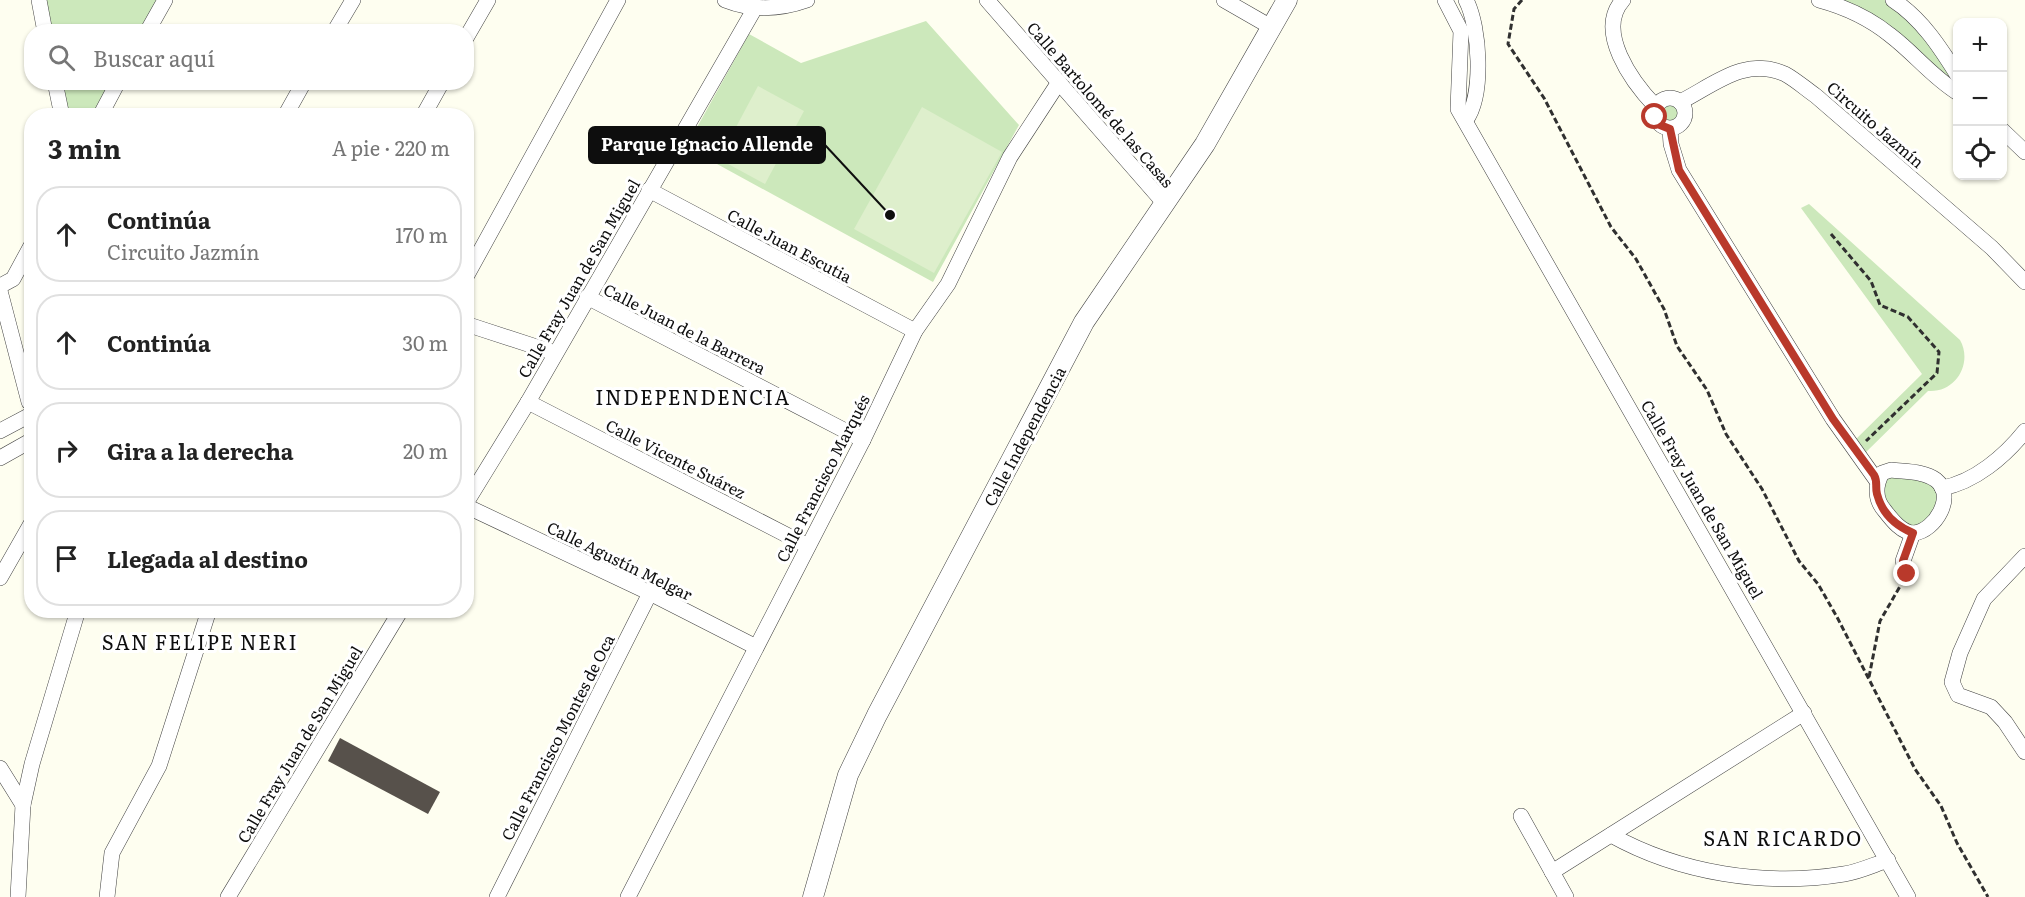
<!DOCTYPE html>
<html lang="es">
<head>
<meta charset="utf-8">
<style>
	:root { --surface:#fff; --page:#f2f2f2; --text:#222; --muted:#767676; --line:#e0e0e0 }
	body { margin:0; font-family:Literata,serif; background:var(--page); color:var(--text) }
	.controls { position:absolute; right:18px; top:18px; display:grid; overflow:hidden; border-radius:12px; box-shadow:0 2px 4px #0004 }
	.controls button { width:54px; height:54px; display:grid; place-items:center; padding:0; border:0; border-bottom:2px solid var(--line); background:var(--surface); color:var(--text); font:30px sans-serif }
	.stop { position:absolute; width:18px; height:18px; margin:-14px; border:4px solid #b9392b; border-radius:50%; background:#fff }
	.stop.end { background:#b9392b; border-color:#fff; box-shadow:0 2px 6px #0008 }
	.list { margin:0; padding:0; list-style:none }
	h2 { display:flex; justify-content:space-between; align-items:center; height:78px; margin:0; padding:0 24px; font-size:26px }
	h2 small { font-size:20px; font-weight:400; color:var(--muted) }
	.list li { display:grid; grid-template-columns:39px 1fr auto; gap:18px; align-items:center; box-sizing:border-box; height:96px; margin:0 12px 12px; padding:0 12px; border:2px solid var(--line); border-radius:24px }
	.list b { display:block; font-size:22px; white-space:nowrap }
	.list p { margin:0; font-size:20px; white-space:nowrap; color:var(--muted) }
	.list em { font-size:20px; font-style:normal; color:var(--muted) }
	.icon { flex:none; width:33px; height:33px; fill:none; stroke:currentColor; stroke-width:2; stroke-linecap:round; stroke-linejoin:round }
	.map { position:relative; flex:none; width:2025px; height:897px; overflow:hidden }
	.search { position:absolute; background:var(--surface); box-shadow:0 2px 4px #0004; left:24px; top:24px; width:450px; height:66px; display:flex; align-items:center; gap:15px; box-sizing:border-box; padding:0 21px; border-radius:24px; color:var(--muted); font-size:22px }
	.panel { position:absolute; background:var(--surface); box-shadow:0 2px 4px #0004; left:24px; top:108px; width:450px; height:510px; border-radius:24px }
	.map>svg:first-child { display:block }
	.green { fill:#cce8bb }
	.pitch { fill:#deefcc }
	.building { fill:#57514b }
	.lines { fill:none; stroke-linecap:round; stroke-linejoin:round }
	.minor-casing { stroke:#414141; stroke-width:16 }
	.tertiary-casing { stroke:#414141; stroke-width:21 }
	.path { stroke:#303030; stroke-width:3; stroke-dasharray:6 3; stroke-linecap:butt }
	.minor { stroke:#fff; stroke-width:15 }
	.tertiary { stroke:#fff; stroke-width:20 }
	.route { stroke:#b9392b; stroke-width:8 }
	.labels { text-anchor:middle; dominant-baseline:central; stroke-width:6; stroke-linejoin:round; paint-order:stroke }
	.street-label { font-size:16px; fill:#0e0e0e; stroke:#fff }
	.quarter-label { font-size:20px; letter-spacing:1.5px; fill:#0e0e0e; stroke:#fff }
	.leader { fill:none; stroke:#0e0e0e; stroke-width:2 }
	.callout-dot { fill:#0e0e0e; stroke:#fff; stroke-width:2 }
	.callout { fill:#0e0e0e; stroke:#0e0e0e; stroke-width:2 }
	.callout-label { font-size:18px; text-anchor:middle; font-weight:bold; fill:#fff }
</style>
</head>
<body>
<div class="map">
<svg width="2025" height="897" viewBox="0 0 2025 897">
	<rect width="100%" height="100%" fill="#fefef0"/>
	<g class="green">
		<path d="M44 0H157L139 32 51 31Z"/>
		<path d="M1819 0H1893L1957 76V93L1892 36Z"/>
		<path d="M926 21 1019 125 933 282 686 147 749 34 801 63Z"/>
		<path d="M61 83H111L92 116 67 115Z"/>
		<circle cx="1670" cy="113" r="15"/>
		<path d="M1809 204 1960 340C1973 363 1956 393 1928 391L1861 457 1851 444 1922 374 1801 208Z"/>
		<path d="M1891 470 1942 488 1931 523 1900 528 1877 481Z"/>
	</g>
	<g class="pitch">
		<path d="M758 86 804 111 765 184 719 159Z"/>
		<path d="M922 107 1002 152 934 273 854 229Z"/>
	</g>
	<path class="building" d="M340 738 440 792 428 814 328 761Z"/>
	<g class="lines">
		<g class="minor-casing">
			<g id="minor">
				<path d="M39 0 45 32"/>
				<path d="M725 0C753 11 779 10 807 0"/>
				<path d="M987 0 1165 204"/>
				<path d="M1224 0 1271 27"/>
				<path d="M1445 0 1461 31 1458 109 1908 897"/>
				<path d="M1466 0C1480 27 1484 95 1466 120"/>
				<path d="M1623 0C1595 31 1632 82 1656 107"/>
				<path d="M1819 0C1845 7 1869 18 1890 35 1914 53 1931 76 1958 93"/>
				<path d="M1893 0C1921 18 1940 47 1958 76"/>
				<path d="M147 32 165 0"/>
				<path d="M334 32 353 0"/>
				<path d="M466 38 488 0"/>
				<path d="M55 82 62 116"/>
				<circle cx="1670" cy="113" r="15"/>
				<path d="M1680 102C1714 85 1745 56 1785 74 1796 80 1806 89 1816 96L1992 248 2025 282"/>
				<path d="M100 116 118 82"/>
				<path d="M285 116 304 82"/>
				<path d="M423 116 442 82"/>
				<path d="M1670 129 1671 144 1679 170 1833 419 1877 481"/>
				<path d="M2002 130 2025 152"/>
				<path d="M649 190 915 331"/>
				<path d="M466 277 618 0"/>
				<path d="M0 286 13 279 32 244"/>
				<path d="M0 291 29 402 32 404"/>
				<path d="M587 297 863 440"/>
				<path d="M466 324 555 353"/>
				<path d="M528 402 808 546"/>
				<path d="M0 431 32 414"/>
				<path d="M0 458 32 440"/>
				<path d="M1891 470C1906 472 1924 471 1936 480 1956 496 1935 531 1914 533 1902 533 1892 520 1885 511 1875 500 1875 486 1882 473Z"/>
				<path d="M1942 488C1975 482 2005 456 2025 431"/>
				<path d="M466 503 528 402 755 8"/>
				<path d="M466 506 650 593 756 647"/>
				<path d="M2025 556 1984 599 1960 653 1952 682 1958 695 1991 707 2005 722 2025 752"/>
				<path d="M1903 561 1913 533"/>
				<path d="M0 578 32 522"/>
				<path d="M0 768 23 805"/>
				<path d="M1521 816 1566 897"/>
				<path d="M1611 835C1679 873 1765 887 1844 874 1858 872 1873 865 1888 860"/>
				<path d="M1552 872 1804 713"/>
				<path d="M18 897 23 805 32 764 78 610"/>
				<path d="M107 897 112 853 159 766 209 610"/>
				<path d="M228 897 401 610"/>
				<path d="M497 897 650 593"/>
				<path d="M628 897 863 440 915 331 948 284 1010 157 1059 82"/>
			</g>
		</g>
		<g class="tertiary-casing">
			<path id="tertiary" d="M813 897 848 775 877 715 1084 322 1205 144 1287 0"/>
		</g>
		<g class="path">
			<path d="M1522 0 1514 9 1508 44 1544 98 1611 227 1636 259 1664 309 1677 346 1707 390 1726 434 1762 489 1799 561 1818 584 1837 617 1915 769 1941 806 1957 843 1988 897"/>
			<path d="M1831 234 1871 281 1880 305 1908 317 1939 352 1937 373 1866 441"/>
			<path d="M1869 677 1880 621 1906 576"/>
		</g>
		<use href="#minor" class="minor"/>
		<use href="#tertiary" class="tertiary"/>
	</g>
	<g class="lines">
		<path class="route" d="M1655 117 1660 125 1670 129 1679 170 1833 419 1874 475C1878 482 1875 487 1877 494 1882 513 1896 526 1913 533L1903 561 1907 574"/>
	</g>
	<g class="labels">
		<g class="street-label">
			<text transform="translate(1101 104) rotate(49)">Calle Bartolomé de las Casas</text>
			<text transform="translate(1876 124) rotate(41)">Circuito Jazmín</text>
			<text transform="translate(790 245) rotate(28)">Calle Juan Escutia</text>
			<text transform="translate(578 278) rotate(-60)">Calle Fray Juan de San Miguel</text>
			<text transform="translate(685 328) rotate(27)">Calle Juan de la Barrera</text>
			<text transform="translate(1024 436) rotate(-62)">Calle Independencia</text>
			<text transform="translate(676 458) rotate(27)">Calle Vicente Suárez</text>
			<text transform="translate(822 478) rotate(-63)">Calle Francisco Marqués</text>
			<text transform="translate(1703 499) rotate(60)">Calle Fray Juan de San Miguel</text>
			<text transform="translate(620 560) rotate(26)">Calle Agustín Melgar</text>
			<text transform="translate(557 737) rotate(-63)">Calle Francisco Montes de Oca</text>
			<text transform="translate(299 744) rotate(-59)">Calle Fray Juan de San Miguel</text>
		</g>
		<g class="quarter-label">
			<text x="693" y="396">INDEPENDENCIA</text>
			<text x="200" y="641">SAN FELIPE NERI</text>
			<text x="1783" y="837">SAN RICARDO</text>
		</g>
	</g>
	<path class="leader" d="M890 215L825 145"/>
	<circle class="callout-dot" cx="890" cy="215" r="6"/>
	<rect class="callout" x="589" y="127" width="236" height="36" rx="6"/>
	<g class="callout-label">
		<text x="707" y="151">Parque Ignacio Allende</text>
	</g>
</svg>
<div class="controls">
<button>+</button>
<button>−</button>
<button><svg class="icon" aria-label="locate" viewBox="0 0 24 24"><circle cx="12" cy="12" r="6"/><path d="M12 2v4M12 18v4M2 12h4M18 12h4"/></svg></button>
</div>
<div class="stop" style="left:1655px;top:117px"></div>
<div class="stop end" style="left:1907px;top:574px"></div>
<div class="search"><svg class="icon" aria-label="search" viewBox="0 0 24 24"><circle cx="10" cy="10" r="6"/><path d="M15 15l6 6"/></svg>Buscar aquí</div>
<section class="panel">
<h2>3 min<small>A pie · 220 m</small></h2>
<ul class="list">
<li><svg class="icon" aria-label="ahead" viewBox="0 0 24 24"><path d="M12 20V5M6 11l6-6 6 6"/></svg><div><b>Continúa</b><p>Circuito Jazmín</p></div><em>170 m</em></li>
<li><svg class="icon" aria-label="ahead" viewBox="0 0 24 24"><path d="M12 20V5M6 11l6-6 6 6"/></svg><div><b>Continúa</b></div><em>30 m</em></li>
<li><svg class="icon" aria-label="right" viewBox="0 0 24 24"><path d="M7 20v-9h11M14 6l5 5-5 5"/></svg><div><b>Gira a la derecha</b></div><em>20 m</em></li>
<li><svg class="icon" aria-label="arrive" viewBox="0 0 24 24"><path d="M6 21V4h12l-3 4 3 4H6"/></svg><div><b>Llegada al destino</b></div></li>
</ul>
</section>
</div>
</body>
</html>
